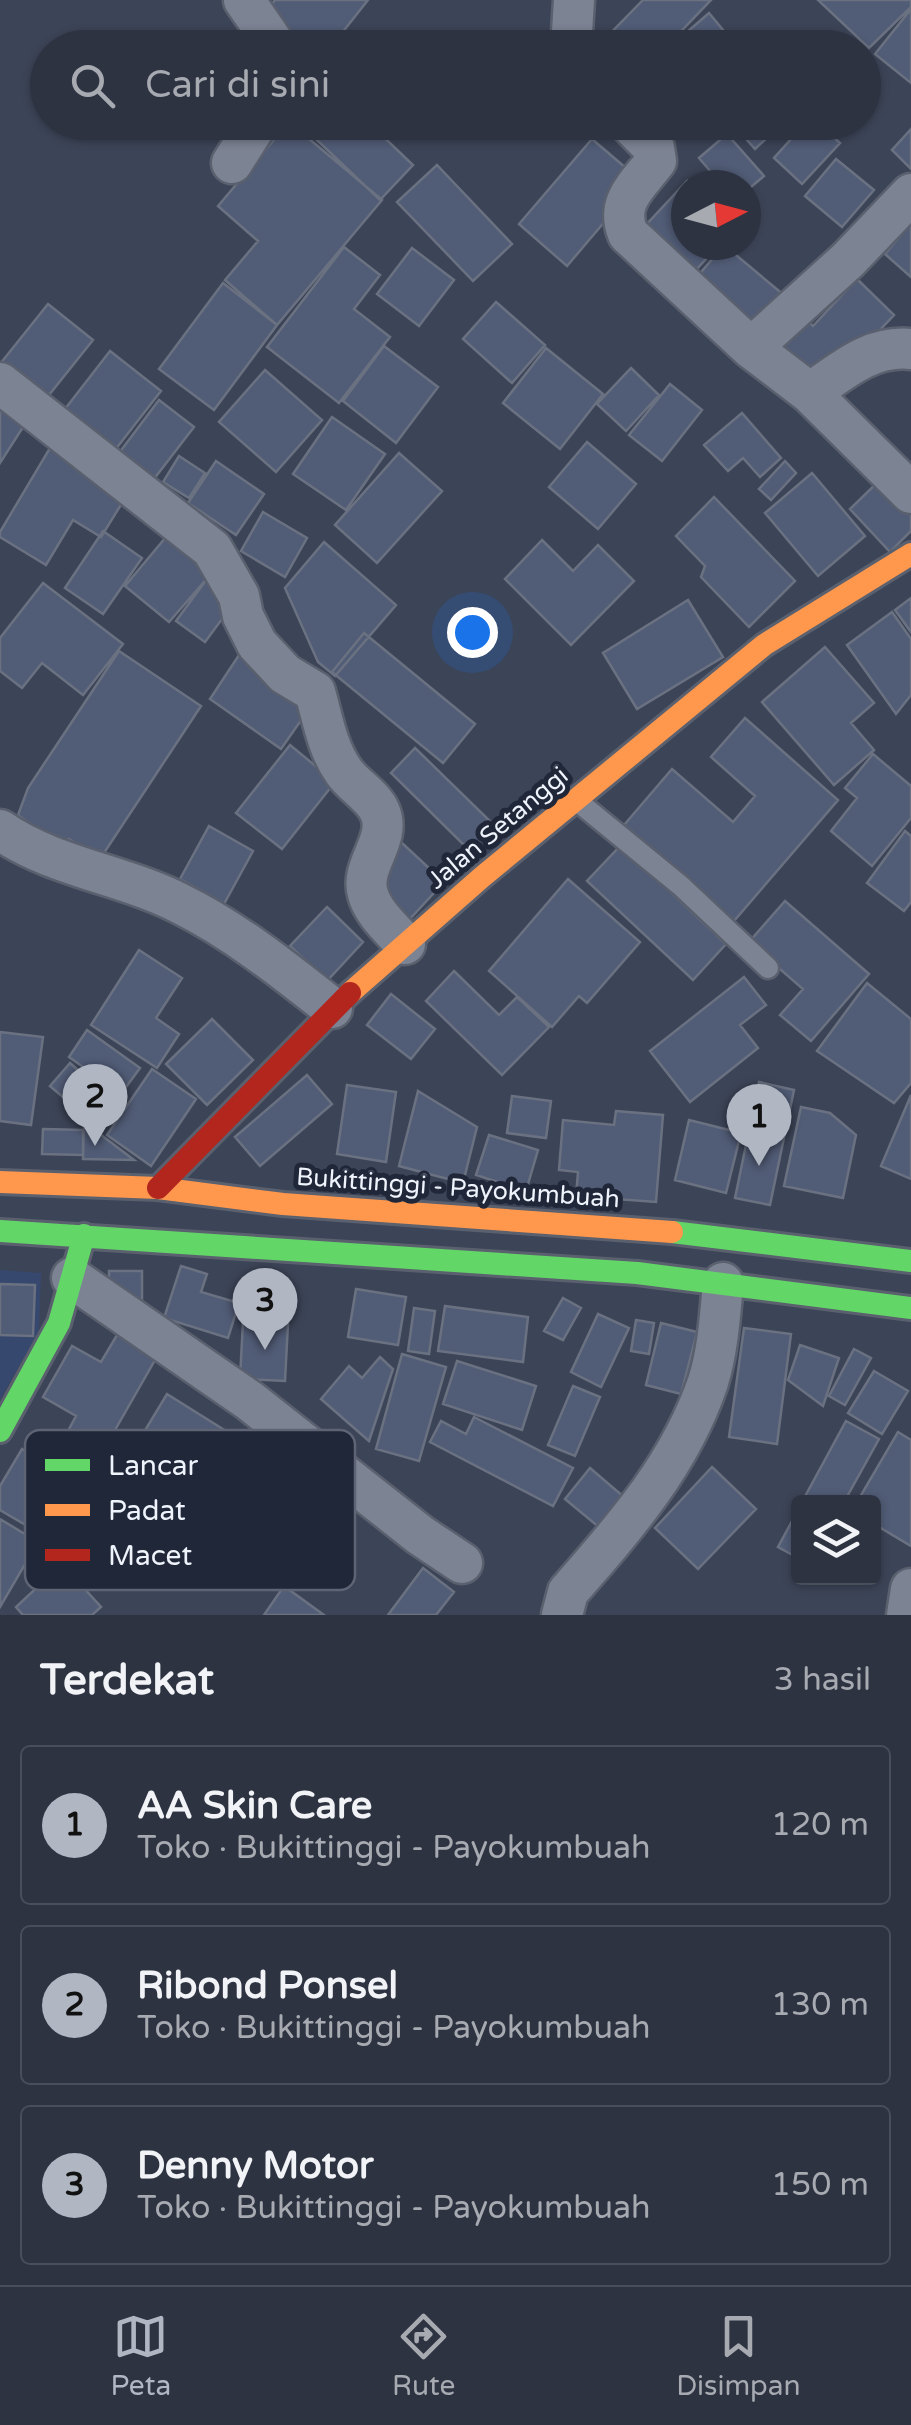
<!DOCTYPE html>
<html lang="id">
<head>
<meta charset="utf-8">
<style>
	:root { --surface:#2d3341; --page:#353b48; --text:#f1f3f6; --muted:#a7aab1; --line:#484e5a; --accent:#b0b6c2 }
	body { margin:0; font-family:"Varela Round",sans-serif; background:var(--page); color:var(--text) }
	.controls { position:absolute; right:30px; bottom:30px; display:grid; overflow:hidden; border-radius:10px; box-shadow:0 2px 8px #0004 }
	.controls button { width:90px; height:90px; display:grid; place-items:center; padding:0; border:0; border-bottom:2px solid var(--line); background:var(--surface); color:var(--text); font:50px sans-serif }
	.compass { position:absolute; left:671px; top:170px; width:90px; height:90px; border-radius:50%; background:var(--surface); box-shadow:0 2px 8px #0004; rotate:84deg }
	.you { position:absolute; left:472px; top:632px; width:35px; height:35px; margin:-25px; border:8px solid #fff; border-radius:50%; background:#1a73e8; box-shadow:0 0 0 15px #1a73e833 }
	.badge { display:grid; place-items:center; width:65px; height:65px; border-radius:50%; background:var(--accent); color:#111; font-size:32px; font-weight:700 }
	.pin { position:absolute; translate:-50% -82px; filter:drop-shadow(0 2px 5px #0008) }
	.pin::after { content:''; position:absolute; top:52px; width:35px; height:30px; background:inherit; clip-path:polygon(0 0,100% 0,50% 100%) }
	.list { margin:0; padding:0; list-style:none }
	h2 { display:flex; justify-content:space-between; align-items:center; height:130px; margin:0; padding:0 40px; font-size:42px }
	h2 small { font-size:32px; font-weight:400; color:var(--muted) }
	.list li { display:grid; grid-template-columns:65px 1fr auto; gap:30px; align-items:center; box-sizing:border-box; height:160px; margin:0 20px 20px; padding:0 20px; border:2px solid var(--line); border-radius:10px }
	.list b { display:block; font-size:38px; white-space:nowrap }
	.list p { margin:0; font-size:32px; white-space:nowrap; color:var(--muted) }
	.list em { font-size:32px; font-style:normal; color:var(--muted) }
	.icon { flex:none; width:55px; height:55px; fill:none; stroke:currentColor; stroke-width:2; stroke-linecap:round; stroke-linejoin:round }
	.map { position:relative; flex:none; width:911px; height:1615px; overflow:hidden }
	.search { position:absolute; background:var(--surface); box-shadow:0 2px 8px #0004; left:30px; right:30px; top:30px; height:110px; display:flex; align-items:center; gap:25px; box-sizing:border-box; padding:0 35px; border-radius:55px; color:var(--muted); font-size:38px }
	.sheet { height:670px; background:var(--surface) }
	nav { display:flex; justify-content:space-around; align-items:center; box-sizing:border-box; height:140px; border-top:2px solid var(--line); background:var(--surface); font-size:28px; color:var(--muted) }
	nav a { display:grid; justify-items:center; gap:5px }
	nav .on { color:var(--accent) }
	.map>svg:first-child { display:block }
	.built { fill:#37486f }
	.building { fill:#515c76; stroke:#6a7181; stroke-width:2.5 }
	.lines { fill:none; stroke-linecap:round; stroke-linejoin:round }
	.lane-casing { stroke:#5a606e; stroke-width:25 }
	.street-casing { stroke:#5a606e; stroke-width:45 }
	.fast-casing { stroke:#5a606e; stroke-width:28 }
	.slow-casing { stroke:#5a606e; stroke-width:28 }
	.jam-casing { stroke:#5a606e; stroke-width:28 }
	.lane { stroke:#7c8393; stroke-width:20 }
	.street { stroke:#7c8393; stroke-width:40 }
	.fast { stroke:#63d668; stroke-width:22 }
	.slow { stroke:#ff974d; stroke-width:22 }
	.jam { stroke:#b3261e; stroke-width:22 }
	.labels { text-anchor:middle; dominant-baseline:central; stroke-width:10; stroke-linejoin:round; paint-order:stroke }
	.street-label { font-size:25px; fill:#eff3fc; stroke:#202738 }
	.key { fill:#202738; stroke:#5e6473; stroke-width:2.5 }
	.key-label { font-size:28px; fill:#eff3fc }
</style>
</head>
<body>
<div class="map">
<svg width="911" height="1615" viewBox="0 0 911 1615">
	<rect width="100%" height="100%" fill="#3c4457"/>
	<path class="built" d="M0,1270L41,1273L39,1331L0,1400Z"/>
	<path class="building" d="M275,0H368L330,48H293L259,20Z
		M643,0H711L665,48H596Z
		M818,0H911V7L869,48Z
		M911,9V83L875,54Z
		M709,13L738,48H674L672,45Z
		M289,122L382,200L277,325L225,280L258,241L218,206Z
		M298,122H368L413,165L380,200Z
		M731,122H784L755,149Z
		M819,123L840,143L802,184L774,158L801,128L808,135Z
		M911,129V169L892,150Z
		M727,134L764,176L746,191V185H722L699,158Z
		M592,139L640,180L567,266L519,224Z
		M836,159L874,190L842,227L805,196Z
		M437,165L512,244L473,281L397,202Z
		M687,181L689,185H686V245H719L694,272L645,226Z
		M911,223V277L885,254Z
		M724,245L785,296L761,325L739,324L697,277Z
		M344,247L380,275L354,309L390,337L339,403L267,347Z
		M412,248L454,280L419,326L377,294Z
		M857,279L894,315L846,366L812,382L779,351L802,316L813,326Z
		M223,283L277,325L214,410L159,369Z
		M496,302L545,345L512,383L463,339Z
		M48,304L93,340L45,400L0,364Z
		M384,346L438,387L396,443L343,401Z
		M546,348L603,394L560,449L503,403Z
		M110,351L161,391L108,459L58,418Z
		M631,368L659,395L626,431L597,404Z
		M265,370L322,420L276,472L219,422Z
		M670,384L702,410L662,461L629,435Z
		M159,400L194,427L147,488L113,461Z
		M0,407L25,424L0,463Z
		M742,413L781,458L760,477L743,458L728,471L704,445Z
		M332,417L385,454L346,510L293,474Z
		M587,442L636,484L598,529L549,487Z
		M50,448L127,495L101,537L73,520L46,565L0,537V532Z
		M399,453L442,491L377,563L335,525Z
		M179,456L205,473L189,498L163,482Z
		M216,461L264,494L236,535L188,503Z
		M785,461L796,473L771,500L759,489Z
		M812,473L865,536L818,576L765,513Z
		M883,477L911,507V531L890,552L850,509Z
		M714,497L795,581L749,627L701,577L705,566L676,536Z
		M263,512L307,538L285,577L241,551Z
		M103,531L142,558L103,614L65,588Z
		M166,537L210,575L169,622L125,586Z
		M542,540L573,571L598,545L634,581L571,645L505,579Z
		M324,542L396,605L335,676L318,662L285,588Z
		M210,575L239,596L205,642L176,621Z
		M43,583L123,644L83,695L42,663L22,688L0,671V638Z
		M911,598V632L895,610Z
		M688,600L723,657L637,709L603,653Z
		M892,612L911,639V695L896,714L847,645Z
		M364,633L475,724L443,763L332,672Z
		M825,647L874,703L851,723L874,750L834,785L762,702Z
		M119,651L201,706L100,859L69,839L57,845L18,815L28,788Z
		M241,652L313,703L281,749L210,699Z
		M745,718L838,800L734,921L624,825L672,769L733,822L755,796L711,757Z
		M290,745L335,782L282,849L236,813Z
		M415,748L495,826L470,851L391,773Z
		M873,754L911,786V818L872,866L831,831L857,798L845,788Z
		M209,826L253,851L224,904L180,879Z
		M387,829L444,882L408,921L351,867Z
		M905,831L911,836V902L904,911L867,883Z
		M621,845L726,944L693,980L587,881Z
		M568,879L640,942L587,1003L579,996L552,1027L489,971Z
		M785,901L869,974L811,1041L780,1015L803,989L749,942Z
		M327,907L363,942L327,981L290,946Z
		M139,950L182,978L156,1018L179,1034L157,1068L91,1025Z
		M454,971L499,1015L517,997L549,1027L502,1075L426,1001Z
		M744,977L766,1005L740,1025L758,1048L690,1102L650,1051Z
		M867,983L911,1019V1083L894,1103L817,1051Z
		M391,994L435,1029L411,1059L367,1025Z
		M212,1019L253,1060L207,1105L166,1064Z
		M87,1030L140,1068L121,1094L69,1057Z
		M0,1032L43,1037L31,1125L0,1121Z
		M70,1063L111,1099L92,1122L50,1086Z
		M152,1069L196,1099L151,1166L107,1135Z
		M307,1075L332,1104L260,1166L235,1137Z
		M759,1082L794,1090L770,1205L735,1198Z
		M347,1085L396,1092L386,1162L337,1154Z
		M418,1091L477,1127L463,1183L399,1166Z
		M911,1095V1179L881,1166Z
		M512,1096L551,1101L546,1138L507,1133Z
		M801,1107L830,1113L856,1135L843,1198L784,1186Z
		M616,1111L663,1115L656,1202L576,1196L578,1172L559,1170L563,1120L614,1125Z
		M689,1120L741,1133L726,1193L675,1180Z
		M84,1122L134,1160L83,1159Z
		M43,1129L83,1130V1155L42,1154Z
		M489,1135L538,1150L526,1191L476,1175Z
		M181,1266L207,1274L201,1292L239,1303L228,1338L164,1318Z
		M109,1271H142V1311L109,1291Z
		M0,1284L35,1285L33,1336L0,1335Z
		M356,1289L406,1297L398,1345L348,1337Z
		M563,1298L581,1308L563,1340L544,1331Z
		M445,1306L528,1317L523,1362L438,1351Z
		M414,1308L435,1311L429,1354L408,1351Z
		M598,1314L629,1328L601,1387L571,1372Z
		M636,1320L654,1323L649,1354L631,1351Z
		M243,1321L288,1324L285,1381L240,1379Z
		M661,1323L697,1332L681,1394L646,1385Z
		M744,1328L791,1334L777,1444L729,1437Z
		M120,1330L159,1353L103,1451L68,1431L76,1416L43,1397L72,1346L101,1362Z
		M800,1345L839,1358L823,1406L788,1380Z
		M854,1349L871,1358L845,1405L829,1396Z
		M402,1354L446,1367L419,1461L376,1449Z
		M380,1357L393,1369L369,1441L321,1399L349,1366L362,1378Z
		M457,1361L536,1386L522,1430L443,1404Z
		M874,1371L908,1391L882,1434L848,1413Z
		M573,1386L600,1397L575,1456L548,1445Z
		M167,1394L229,1433L203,1477L187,1467L170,1495L124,1465Z
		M474,1417L573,1468L553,1506L430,1442L441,1421L466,1434Z
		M259,1421L272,1435L252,1455L239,1441Z
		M846,1421L879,1439L844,1502H802Z
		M898,1432L911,1440V1546L874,1524V1502H857Z
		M22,1449L85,1486L53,1541L0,1510V1486Z
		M712,1467L756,1509L698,1569L655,1528Z
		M590,1468L625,1498L600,1528L565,1499Z
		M798,1510V1558L778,1547Z
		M0,1519L38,1542L0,1607Z
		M62,1564L101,1607L92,1615H23L16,1607Z
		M423,1568L454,1592L436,1615H388Z
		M284,1586L324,1615H264Z"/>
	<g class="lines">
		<defs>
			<path id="lane" d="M576,800L681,886L768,968"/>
			<path id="street" d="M244,0L277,48
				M571,48L574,0
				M628,122L654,148L656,161C637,186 615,202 628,234L751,348L810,393L911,493
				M232,163L258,122
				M751,348L848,260L911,194
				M0,383L212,549L239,596L243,616L257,644L285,674L315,692C323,720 327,748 344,772C354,786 373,796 380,812C392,840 359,866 368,894C373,913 392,929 405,944
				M810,393C842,371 870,345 911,349
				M0,830C53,867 122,874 179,903C234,930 284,970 332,1008
				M72,1278L250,1401L420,1535L462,1563
				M562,1615L568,1592C624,1528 680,1465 708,1382C718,1350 720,1316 723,1283
				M907,1615L911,1589"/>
			<path id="fast" d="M0,1231L637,1273L911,1308
				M672,1232L911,1261
				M0,1431L59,1323L84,1235"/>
			<path id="slow" d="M350,993L482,877L764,645L911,554
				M0,1182L158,1188L283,1204L672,1232"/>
			<path id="jam" d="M158,1188L350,993"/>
		</defs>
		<use href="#lane" class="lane-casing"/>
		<use href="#street" class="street-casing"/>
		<use href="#fast" class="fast-casing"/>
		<use href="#slow" class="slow-casing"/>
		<use href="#jam" class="jam-casing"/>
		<use href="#lane" class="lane"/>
		<use href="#street" class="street"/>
		<use href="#fast" class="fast"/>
		<use href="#slow" class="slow"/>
		<use href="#jam" class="jam"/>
	</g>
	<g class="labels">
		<g class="street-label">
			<text transform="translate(498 828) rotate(-40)">Jalan Setanggi</text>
			<text transform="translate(458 1188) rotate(4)">Bukittinggi - Payokumbuah</text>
		</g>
	</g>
	<rect x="25" y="1430" width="330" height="160" rx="15" class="key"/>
	<rect x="45" y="1459" width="45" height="12" fill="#63d668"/>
	<rect x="45" y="1504" width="45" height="12" fill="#ff974d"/>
	<rect x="45" y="1549" width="45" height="12" fill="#b3261e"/>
	<g class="key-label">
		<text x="108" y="1475">Lancar</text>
		<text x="108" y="1520">Padat</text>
		<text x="108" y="1565">Macet</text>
	</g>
</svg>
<div class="controls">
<button><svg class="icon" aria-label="layers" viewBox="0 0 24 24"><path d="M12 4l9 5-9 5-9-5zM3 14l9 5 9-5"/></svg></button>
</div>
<svg class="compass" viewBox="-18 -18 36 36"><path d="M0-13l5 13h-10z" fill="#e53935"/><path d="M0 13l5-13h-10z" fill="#a7aab1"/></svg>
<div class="you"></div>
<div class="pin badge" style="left:759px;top:1166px">1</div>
<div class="pin badge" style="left:95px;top:1146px">2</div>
<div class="pin badge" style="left:265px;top:1350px">3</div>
<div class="search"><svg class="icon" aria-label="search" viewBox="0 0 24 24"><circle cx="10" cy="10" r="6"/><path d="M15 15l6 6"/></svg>Cari di sini</div>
</div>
<section class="sheet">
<h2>Terdekat<small>3 hasil</small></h2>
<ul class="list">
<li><span class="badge">1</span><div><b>AA Skin Care</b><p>Toko · Bukittinggi - Payokumbuah</p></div><em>120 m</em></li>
<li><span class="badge">2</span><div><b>Ribond Ponsel</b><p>Toko · Bukittinggi - Payokumbuah</p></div><em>130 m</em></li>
<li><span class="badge">3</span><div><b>Denny Motor</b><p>Toko · Bukittinggi - Payokumbuah</p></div><em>150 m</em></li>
</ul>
</section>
<nav>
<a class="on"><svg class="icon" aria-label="map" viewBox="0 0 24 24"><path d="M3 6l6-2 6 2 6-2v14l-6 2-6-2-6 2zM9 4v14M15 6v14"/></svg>Peta</a>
<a><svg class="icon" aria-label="directions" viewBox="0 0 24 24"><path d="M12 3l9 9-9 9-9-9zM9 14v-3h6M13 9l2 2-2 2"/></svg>Rute</a>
<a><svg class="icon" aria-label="saved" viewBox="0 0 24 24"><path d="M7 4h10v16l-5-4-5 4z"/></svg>Disimpan</a>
</nav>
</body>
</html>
